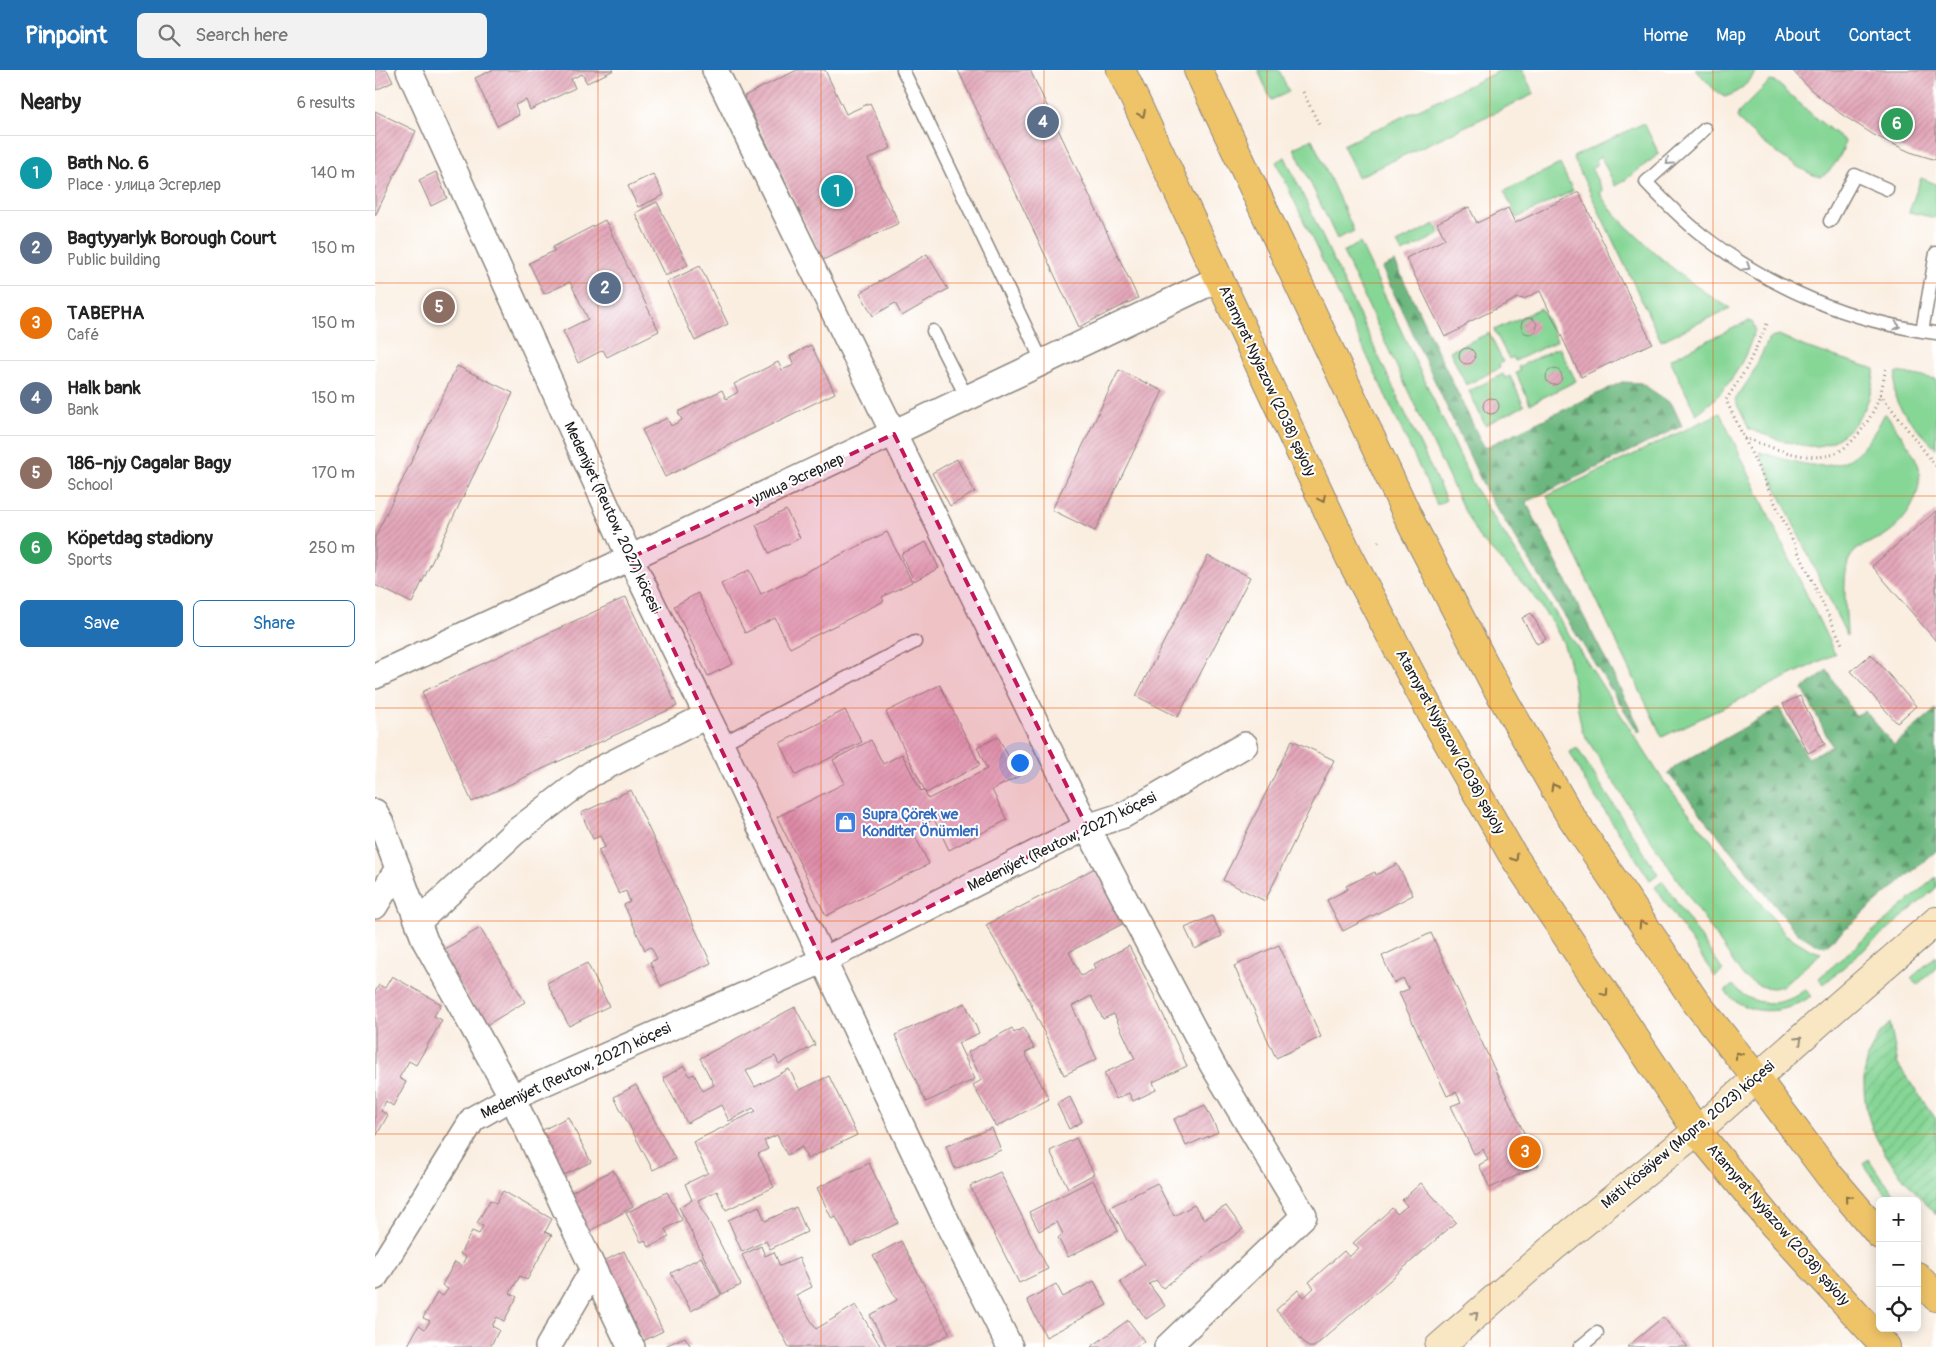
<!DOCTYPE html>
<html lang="en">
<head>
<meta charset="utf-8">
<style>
	:root { --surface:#fff; --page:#f2f2f2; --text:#222; --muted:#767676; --line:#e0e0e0; --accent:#1f6fb2 }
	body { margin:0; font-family:Pangolin,sans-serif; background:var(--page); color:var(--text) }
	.controls { position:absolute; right:15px; bottom:15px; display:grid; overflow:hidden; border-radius:8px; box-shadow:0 2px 12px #0003 }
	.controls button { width:45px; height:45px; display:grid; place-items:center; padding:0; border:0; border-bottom:1px solid var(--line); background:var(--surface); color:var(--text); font:25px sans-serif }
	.you { position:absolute; left:644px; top:692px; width:18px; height:18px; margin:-12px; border:4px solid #fff; border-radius:50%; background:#1a73e8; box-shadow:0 0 0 8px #1a73e833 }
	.badge { display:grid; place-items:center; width:32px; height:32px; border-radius:50%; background:var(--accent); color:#fff; font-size:16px; font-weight:700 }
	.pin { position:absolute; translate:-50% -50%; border:2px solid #fff; box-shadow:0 1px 5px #0006 }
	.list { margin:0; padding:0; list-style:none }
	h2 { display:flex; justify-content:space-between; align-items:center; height:65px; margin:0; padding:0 20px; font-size:21px }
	h2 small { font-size:16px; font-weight:400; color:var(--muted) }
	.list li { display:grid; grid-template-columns:32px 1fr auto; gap:15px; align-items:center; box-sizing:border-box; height:75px; padding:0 20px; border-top:1px solid var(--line) }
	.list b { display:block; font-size:19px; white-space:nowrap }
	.list p { margin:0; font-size:16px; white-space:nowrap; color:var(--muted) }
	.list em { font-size:16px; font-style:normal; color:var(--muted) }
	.actions { display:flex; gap:10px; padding:15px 20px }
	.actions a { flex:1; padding:11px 0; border:1px solid var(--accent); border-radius:8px; text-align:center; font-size:18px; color:var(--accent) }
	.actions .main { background:var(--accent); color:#fff }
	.icon { flex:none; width:28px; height:28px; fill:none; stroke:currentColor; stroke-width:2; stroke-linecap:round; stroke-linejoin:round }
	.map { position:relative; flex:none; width:1561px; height:1277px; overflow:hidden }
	header { display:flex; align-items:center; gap:30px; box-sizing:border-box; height:70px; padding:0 25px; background:var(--accent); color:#fff }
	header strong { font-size:24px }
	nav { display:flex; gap:28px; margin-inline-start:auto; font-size:18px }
	.search { width:350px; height:45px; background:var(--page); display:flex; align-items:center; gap:12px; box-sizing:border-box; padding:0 18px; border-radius:8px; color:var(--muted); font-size:19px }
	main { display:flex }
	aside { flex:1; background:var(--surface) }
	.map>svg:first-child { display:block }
	.grass { fill:#86d696; stroke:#517959 }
	.forest { fill:url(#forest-firs); stroke:#446a4e }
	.garden { fill:url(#garden-furrows); stroke:#517959 }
	.building { fill:url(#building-hatch) }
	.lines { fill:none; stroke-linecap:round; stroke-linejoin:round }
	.lane-casing { stroke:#8b857e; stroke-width:15 }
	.street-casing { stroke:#8b857e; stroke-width:28 }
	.secondary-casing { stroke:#8b857e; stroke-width:30 }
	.primary-casing { stroke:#8b857e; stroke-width:30 }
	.path { stroke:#8b857e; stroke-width:3; stroke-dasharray:1 4; stroke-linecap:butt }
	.lane { stroke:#fff; stroke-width:12 }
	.street { stroke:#fff; stroke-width:25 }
	.secondary { stroke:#f9e7c3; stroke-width:28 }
	.primary { stroke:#efc469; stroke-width:28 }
	.oneway { stroke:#867042 }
	.oneway2 { stroke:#999 }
	.oneway3 { stroke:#968c78 }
	.marked { fill:#c2185b; fill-opacity:0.2; stroke:#c2185b; stroke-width:4; stroke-dasharray:10 6; stroke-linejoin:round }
	.grid { fill:none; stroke:#e8590c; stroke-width:1; stroke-opacity:0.55 }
	.labels { text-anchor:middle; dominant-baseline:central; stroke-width:4; stroke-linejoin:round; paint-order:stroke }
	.street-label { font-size:15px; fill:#1c1c1c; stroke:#fff }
	.shop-label { font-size:15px; font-weight:bold; fill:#366cbe; stroke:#fff; text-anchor:start }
</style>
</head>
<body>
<header>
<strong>Pinpoint</strong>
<div class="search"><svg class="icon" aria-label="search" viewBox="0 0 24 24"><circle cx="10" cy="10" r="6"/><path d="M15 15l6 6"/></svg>Search here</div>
<nav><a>Home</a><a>Map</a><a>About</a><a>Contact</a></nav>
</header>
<main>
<aside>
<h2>Nearby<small>6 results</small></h2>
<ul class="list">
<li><span class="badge" style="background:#0f9aa8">1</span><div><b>Bath No. 6</b><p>Place · улица Эсгерлер</p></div><em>140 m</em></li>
<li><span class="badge" style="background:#5c6f8a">2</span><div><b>Bagtyyarlyk Borough Court</b><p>Public building</p></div><em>150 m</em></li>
<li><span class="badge" style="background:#e8710a">3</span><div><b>ТАВЕРНА</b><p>Café</p></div><em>150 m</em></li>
<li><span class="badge" style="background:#5c6f8a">4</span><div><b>Halk bank</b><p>Bank</p></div><em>150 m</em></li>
<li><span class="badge" style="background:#8d6e63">5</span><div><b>186-njy Cagalar Bagy</b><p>School</p></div><em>170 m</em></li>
<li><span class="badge" style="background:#2e9e5b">6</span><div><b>Köpetdag stadiony</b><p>Sports</p></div><em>250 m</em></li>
</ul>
<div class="actions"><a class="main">Save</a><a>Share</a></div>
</aside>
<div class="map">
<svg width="1561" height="1277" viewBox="0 0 1561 1277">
	<defs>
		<pattern id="forest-firs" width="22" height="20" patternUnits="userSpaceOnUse" patternTransform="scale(1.25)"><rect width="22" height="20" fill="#6cb77f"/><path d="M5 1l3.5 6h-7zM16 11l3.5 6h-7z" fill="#589467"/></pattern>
		<pattern id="garden-furrows" width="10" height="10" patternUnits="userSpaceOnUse" patternTransform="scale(1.25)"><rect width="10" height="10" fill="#86d696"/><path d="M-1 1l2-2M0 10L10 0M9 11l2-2" fill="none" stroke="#73b781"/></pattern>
		<pattern id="building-hatch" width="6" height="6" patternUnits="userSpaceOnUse" patternTransform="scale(1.25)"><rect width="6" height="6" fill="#e3a7ba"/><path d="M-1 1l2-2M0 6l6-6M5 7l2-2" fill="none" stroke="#c28f9f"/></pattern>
	</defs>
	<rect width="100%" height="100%" fill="#fff"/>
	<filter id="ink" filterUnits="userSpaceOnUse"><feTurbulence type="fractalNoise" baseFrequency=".02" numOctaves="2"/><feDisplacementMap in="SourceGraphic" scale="10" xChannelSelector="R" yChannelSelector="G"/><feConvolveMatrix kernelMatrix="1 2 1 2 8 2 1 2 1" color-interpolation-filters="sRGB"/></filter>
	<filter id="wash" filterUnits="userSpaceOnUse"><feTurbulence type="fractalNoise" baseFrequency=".0096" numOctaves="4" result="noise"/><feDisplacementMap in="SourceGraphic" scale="20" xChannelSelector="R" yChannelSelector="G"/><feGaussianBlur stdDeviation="1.12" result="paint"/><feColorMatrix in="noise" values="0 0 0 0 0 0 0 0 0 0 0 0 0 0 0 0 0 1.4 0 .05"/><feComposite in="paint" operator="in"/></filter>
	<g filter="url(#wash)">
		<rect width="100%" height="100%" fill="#faeee1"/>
		<path class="grass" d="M883,0H904L914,22L896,30Z
			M1126,0H1147L1159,24L983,107L968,75Z
			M1320,0H1381C1376,12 1363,23 1350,27C1338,22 1331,8 1320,0Z
			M1395,11L1401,12L1443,50L1470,71C1469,83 1457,101 1446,107C1429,106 1371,62 1362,47L1364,42Z
			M1269,53L1284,84L1250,110L1240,116L1226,87L1220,90L1222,95L1216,98L1228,121L1225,123C1234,140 1249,154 1263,167C1291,194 1320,218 1355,238L1286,271L1198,87Z
			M937,69L979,161L962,169L919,78Z
			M910,87L1071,430L1062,435L901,92Z
			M1185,94L1198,121L1142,148L1129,121Z
			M1546,108L1561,114V148L1534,142Z
			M1060,154L1065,164L1027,183L1022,173Z
			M985,173L1101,420L1288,710L1410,864L1436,880L1446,883L1409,915C1394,922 1379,915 1367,905L1265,754L1207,661L1194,591L1188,572L1176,551L1153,519L1103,466L1087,436L968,182Z
			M1166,238L1182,271L1140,291L1138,287L1134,289L1119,260Z
			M1373,251L1377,252L1380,259C1370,293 1351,324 1321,344L1295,289Z
			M1114,263L1128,292L1124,294L1125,298L1091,315L1075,281Z
			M1404,265L1430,277L1500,299C1498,311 1496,325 1491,336C1481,357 1458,379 1434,376C1413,374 1393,366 1374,359L1360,330L1375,308L1394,269Z
			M1184,277L1201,311L1155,334L1141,303L1145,301L1143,297Z
			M1522,302L1561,309V379C1550,366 1523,341 1520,326C1518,318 1520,310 1522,302Z
			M1128,304L1130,308L1135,306L1149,336L1110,355L1094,321Z
			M1345,343L1460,584L1287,667L1172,426Z
			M1510,343C1521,359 1538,378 1544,397C1545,402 1544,408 1544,413C1541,436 1527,455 1507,467C1495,473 1479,477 1474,490C1466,508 1472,546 1472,566L1384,382C1447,400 1476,411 1510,343Z
			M1202,678L1283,804L1275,810L1209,710L1195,682Z
			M1561,807V818L1449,914L1444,908Z
			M1288,811L1348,901L1340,907L1280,817Z
			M1561,886V898L1542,915L1536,908Z
			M1358,915C1376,938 1410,938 1430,919L1436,926C1411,945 1371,948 1350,921Z
			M1494,1089L1505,1106L1526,1131H1517L1500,1110L1488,1093Z"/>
		<path class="forest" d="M1020,192L1109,378L1247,312L1266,313L1297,334L1307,356L1151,432L1266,660L1263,662L1112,423L1007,198Z
			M1452,600L1480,646L1490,641L1519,675L1561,639V781L1450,876L1441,874L1422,863L1293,703L1303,695L1404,638L1433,688L1457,676L1428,619Z"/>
		<path class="garden" d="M1515,953L1523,995L1561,1049V1145C1524,1102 1488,1071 1489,1011C1490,988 1498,969 1515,953Z"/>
		<g id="blocks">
			<path class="building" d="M0,0H12L18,12L1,20Z
				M117,0H239L212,13L207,4L196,9L200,18L155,40L151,30L140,35L144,45L122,56L100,8Z
				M422,0H450L471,44L495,33L516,78L493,89L524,153L448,190L369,26Z
				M583,0H655L763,228L704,257Z
				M1417,0H1561V90L1535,82L1499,65L1466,44L1435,19Z
				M0,41L41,61L0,146Z
				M61,102L72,128L56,136L44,110Z
				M278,104L289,125L263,137L253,116Z
				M1204,122L1277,273L1206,307L1165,221L1149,229L1143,228L1092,253L1089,257L1070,267L1031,188L1070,169L1062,153L1094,137L1102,153L1133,138L1140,153Z
				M282,132L313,195L290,206L260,143Z
				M230,150L284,261L232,287L228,280L203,293L188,261L213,249L195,212L169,224L154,193L179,181L178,177Z
				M552,184L573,219L527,246L520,233L498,246L485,223Z
				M325,196L353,254L320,271L292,212Z
				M1146 256a8 8 0 1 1 16 0a8 8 0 1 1-16 0Z
				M436,275L460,323L290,407L267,360L292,348L296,356L307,350L303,342L347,320L351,329L363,322L359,314L403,292L407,300L419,295L415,286Z
				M1084 286a8 8 0 1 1 16 0a8 8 0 1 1-16 0Z
				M82,296L138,323L37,533L0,515V467Z
				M1171 307a8 8 0 1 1 16 0a8 8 0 1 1-16 0Z
				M744,300L788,321L720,461L677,440Z
				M1108 336a8 8 0 1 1 16 0a8 8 0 1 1-16 0Z
				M582,389L600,422L575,436L557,403Z
				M411,440L425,468L394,483L381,455Z
				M1561,441V571L1497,496Z
				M512,462L537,512L507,527L509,531L415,578L400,548L370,563L346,514L374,500L386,524Z
				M551,472L564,498L539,511L526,484Z
				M833,486L875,507L803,647L761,626Z
				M323,523L358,594L333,606L299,536Z
				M251,527L302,636L97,732L47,622Z
				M1156,543L1171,569L1162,574L1147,548Z
				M1496,584L1541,636L1522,653L1476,601Z
				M565,615L605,695L551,723L511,642Z
				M1425,626L1450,674L1433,683L1408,634Z
				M470,640L487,672L421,705L405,673Z
				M623,667L644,706L617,720L632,750L574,780L559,749L537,760L554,794L451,846L402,747L470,713L458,690L496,670L508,694L527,684L546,721L549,720L553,729L612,699L602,677Z
				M917,670L959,690L890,831L848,810Z
				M256,720L336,893L286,916L275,892L282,889L276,877L270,880L249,835L255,832L251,821L244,824L223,780L230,777L225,766L218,769L206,743Z
				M1022,794L1038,825L968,861L952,830L973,819L971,816L1000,802L1001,805Z
				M722,797L751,852L694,882L706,906L721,898L719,894L754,876L778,923L812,996L778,1012L781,1020L758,1031L754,1023L741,1029L729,1003L760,989L739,944L728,949L716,926L697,936L722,989L689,1005L654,930L611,855Z
				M837,846L847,866L820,879L810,858Z
				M105,858L150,932L110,956L65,882Z
				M1056,863L1164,1095L1115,1118L1104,1095L1113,1090L1108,1079L1099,1084L1076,1036L1086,1032L1081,1022L1072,1026L1024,923L1034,919L1028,908L1019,913L1007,886Z
				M904,875L946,967L901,988L859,896Z
				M212,893L234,936L194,956L172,913Z
				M17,906L66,934L59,946L67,950L41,995L34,991L24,1008L31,1012L18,1036L11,1031L6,1041L13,1045L0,1068V922L4,915L10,918Z
				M590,933L604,963L583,973L600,1009L551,1032L520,965Z
				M420,937L440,975L404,994L400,986L371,1001L380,1017L414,999L425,1020L454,1006L482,1065L432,1089L427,1077L412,1085L402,1065L389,1071L393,1079L383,1084L399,1117L351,1140L342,1121L323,1130L366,1215L347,1224L304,1137L317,1130L310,1114L333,1103L318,1072L381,1041L378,1038L354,1051L346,1035L312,1053L288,1008L309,996L314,1006L319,1004L328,1021L339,1015L325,988Z
				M637,958L639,963L648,958L659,978L650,983L674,1029L621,1057L598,1015L607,1010L593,982Z
				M261,1015L300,1089L278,1100L239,1027Z
				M695,1027L707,1052L694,1059L682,1034Z
				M830,1035L843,1062L811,1076L799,1049Z
				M193,1047L216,1092L185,1107L162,1063Z
				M617,1058L626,1080L580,1099L571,1076Z
				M701,1068L719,1104L693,1118L675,1081Z
				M494,1093L523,1153L476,1176L461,1147L457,1149L442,1118Z
				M238,1100L258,1137L211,1163L191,1125Z
				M625,1102L673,1199L644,1213L595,1116Z
				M718,1110L743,1161L693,1187L683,1168L688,1164L682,1152L664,1161L654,1142Z
				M782,1113L799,1146L819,1135L829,1149L851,1136L868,1159L788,1218L781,1210L774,1214L790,1236L771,1249L745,1212L770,1194L752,1170L735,1137Z
				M1046,1113L1081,1152L939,1277H933L901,1240L923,1220L929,1227L939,1218L934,1212L969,1181L974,1187L984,1178L978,1173L1017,1138L1022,1144L1032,1136L1027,1130Z
				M128,1121L177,1149L170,1162L177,1165L152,1210L145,1206L135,1223L142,1227L129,1251L122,1247L117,1256L124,1260L115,1277H32L44,1255L50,1259L55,1251L48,1248L62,1223L68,1226L73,1219L67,1215L80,1192L86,1196L91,1187L85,1184L97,1161L104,1164L108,1156L102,1153L115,1130L121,1133Z
				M292,1122L307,1150L290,1159L294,1167L274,1177L270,1170L266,1172L251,1143Z
				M384,1136L390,1151L421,1137L432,1162L395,1179L391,1171L367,1182L353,1150Z
				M526,1171L575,1264L550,1277H512L495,1245L522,1230L498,1186Z
				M386,1176L390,1186L399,1182L405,1196L424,1188L437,1217L421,1225L441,1259L481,1235L506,1277H414L392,1238L367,1185Z
				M249,1181L288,1261L268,1271L229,1191Z
				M326,1187L346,1225L316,1241L296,1203Z
				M719,1211L732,1235L671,1267L652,1230L681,1214L688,1227Z
				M1288,1247L1313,1277H1252Z
				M753,1250L769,1271L761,1277H716Z
				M310,1267L316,1277H288Z"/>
		</g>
	</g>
	<g filter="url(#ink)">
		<use href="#blocks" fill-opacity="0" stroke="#8b857e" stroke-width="1"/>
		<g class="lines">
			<defs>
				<path id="lane" d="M528,0L668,293
					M1330,59L1271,112C1289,131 1307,149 1327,165C1395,218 1476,252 1561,263
					M1455,151L1480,105L1512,119
					M558,261L592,328
					M1547,261L1561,183
					M346,674L540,572
					M1205,1277L1222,1263"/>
				<path id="street" d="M34,0L255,488L346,674L573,1154L635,1277
					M340,0L712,757L837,994L929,1146L792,1277
					M0,606L255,488L845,208
					M0,742L6,753L50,871L137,1027L253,1272L257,1277
					M0,836L23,798
					M43,852L139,763L216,704L331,646
					M0,1207L98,1049L137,1027L447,891L712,757L749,745L870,675
					M173,1277L218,1200"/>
				<path id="secondary" d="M1064,1277L1181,1175L1322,1061L1447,950L1561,851"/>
				<path id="primary" d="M746,0L974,486L1060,650L1137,784L1322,1061L1398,1154L1511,1277
					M823,0L1037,455L1118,611L1193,742L1320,931L1382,1009L1454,1105L1505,1165
					M1542,1206L1561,1227"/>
			</defs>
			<use href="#lane" class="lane-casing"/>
			<use href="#street" class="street-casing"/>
			<use href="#secondary" class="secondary-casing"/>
			<use href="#primary" class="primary-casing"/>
			<path class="path" d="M928,22L944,55
				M1392,254L1371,299L1351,330L1468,576
				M1505,324L1561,396
				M1369,368C1394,376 1424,390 1451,386C1476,383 1500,344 1506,322C1508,313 1510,304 1511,296
				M1003,472L1007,469"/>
			<use href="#lane" class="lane"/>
			<use href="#street" class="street"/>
			<use href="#secondary" class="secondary"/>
			<use href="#primary" class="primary"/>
		</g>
		<defs><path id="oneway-chevron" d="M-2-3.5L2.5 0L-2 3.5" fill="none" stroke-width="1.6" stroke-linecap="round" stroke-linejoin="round" transform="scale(1.25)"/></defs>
		<g class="oneway">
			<use href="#oneway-chevron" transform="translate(767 44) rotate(65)"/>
			<use href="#oneway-chevron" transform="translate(947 429) rotate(65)"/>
			<use href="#oneway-chevron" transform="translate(1179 717) rotate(-120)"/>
			<use href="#oneway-chevron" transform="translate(1140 788) rotate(57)"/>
			<use href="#oneway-chevron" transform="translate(1267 854) rotate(-123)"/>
			<use href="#oneway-chevron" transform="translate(1230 923) rotate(56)"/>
			<use href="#oneway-chevron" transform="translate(1363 985) rotate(-128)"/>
			<use href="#oneway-chevron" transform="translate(1473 1128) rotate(-130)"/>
		</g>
		<g class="oneway2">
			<use href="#oneway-chevron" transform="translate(1294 92) rotate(138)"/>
			<use href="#oneway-chevron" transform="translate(1372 197) rotate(32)"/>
			<use href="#oneway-chevron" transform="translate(1522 256) rotate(13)"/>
		</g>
		<g class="oneway3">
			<use href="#oneway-chevron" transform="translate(1424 970) rotate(-43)"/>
			<use href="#oneway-chevron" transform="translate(1100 1245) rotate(-41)"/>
		</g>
	</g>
	<path class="marked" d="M519,364L712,757L447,891L255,488Z"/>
	<path class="grid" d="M223,0V1277M446,0V1277M669,0V1277M892,0V1277M1115,0V1277M1338,0V1277M0,213H1561M0,426H1561M0,638H1561M0,851H1561M0,1064H1561"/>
	<defs>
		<symbol id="shop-square" viewBox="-11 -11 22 22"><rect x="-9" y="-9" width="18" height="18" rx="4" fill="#3f7fe0" stroke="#fff"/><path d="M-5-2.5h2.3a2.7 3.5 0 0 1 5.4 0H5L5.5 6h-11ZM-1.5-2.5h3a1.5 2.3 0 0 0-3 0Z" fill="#fff"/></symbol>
	</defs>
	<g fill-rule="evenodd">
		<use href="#shop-square" x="458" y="740" width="25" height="25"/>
	</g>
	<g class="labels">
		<g class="street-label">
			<text transform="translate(892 311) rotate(65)">Atamyrat Nyýazow (2038) şaýoly</text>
			<text transform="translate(423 409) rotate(-25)">улица Эсгерлер</text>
			<text transform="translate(237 447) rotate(65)">Medeniýet (Reutow, 2027) köçesi</text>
			<text transform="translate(1075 672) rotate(61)">Atamyrat Nyýazow (2038) şaýoly</text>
			<text transform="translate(687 772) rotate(-26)">Medeniýet (Reutow, 2027) köçesi</text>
			<text transform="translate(201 1001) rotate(-25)">Medeniýet (Reutow, 2027) köçesi</text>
			<text transform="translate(1313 1065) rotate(-40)">Mäti Kösäýew (Mopra, 2023) köçesi</text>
			<text transform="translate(1403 1155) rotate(49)">Atamyrat Nyýazow (2038) şaýoly</text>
		</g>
		<g class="shop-label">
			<text x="487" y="744">Supra Çörek we<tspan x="487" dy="17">Konditer Önümleri</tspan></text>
		</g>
	</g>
</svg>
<div class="controls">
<button>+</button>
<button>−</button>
<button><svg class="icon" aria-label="locate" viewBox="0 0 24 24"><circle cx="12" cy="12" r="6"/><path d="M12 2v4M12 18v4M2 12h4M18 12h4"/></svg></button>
</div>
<div class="you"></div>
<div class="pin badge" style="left:462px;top:121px;background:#0f9aa8">1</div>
<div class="pin badge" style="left:230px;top:218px;background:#5c6f8a">2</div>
<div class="pin badge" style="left:1150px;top:1082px;background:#e8710a">3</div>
<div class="pin badge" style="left:668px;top:52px;background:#5c6f8a">4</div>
<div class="pin badge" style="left:64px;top:237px;background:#8d6e63">5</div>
<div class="pin badge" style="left:1522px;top:54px;background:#2e9e5b">6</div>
</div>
</main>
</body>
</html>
